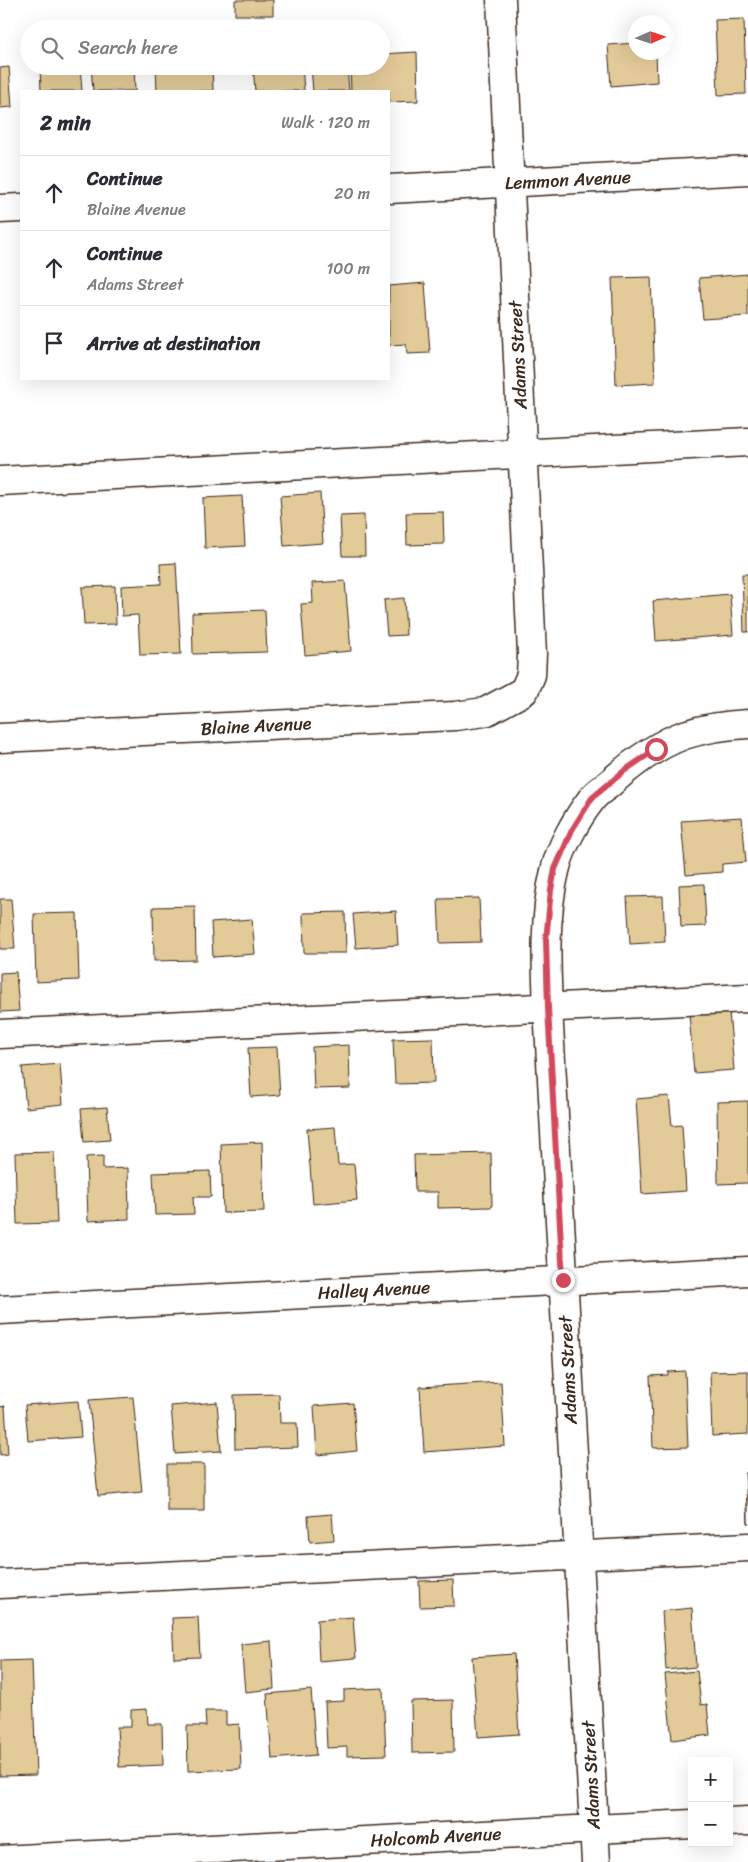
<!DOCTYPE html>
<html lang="en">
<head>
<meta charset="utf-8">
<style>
	:root { --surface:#fff; --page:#f2f2f3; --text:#2b2b33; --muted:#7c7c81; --line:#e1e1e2 }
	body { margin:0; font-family:Sriracha,sans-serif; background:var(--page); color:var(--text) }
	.controls { position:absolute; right:15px; bottom:15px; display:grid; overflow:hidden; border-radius:0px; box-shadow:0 5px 20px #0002 }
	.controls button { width:45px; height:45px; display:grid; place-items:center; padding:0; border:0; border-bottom:1px solid var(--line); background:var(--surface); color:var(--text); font:25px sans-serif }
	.compass { position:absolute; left:628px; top:15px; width:45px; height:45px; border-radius:50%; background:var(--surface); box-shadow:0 5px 20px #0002; rotate:87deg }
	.stop { position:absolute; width:15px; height:15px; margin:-11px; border:4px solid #d1495b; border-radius:50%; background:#fff }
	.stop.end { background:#d1495b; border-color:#fff; box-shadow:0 1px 5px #0008 }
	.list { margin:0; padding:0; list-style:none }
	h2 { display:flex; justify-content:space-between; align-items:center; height:65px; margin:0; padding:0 20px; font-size:21px }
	h2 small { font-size:16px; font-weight:400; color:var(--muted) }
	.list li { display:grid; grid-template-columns:32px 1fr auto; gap:15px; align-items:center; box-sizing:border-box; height:75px; padding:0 20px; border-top:1px solid var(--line) }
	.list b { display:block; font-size:19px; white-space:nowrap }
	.list p { margin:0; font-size:16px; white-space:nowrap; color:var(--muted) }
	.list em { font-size:16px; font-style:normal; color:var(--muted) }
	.icon { flex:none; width:28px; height:28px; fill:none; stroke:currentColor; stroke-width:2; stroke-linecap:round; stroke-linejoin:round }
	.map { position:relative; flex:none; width:748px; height:1862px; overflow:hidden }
	.search { position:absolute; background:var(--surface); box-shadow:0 5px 20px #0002; left:20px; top:20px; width:370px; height:55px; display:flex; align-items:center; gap:12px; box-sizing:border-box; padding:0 18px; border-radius:28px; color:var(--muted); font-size:19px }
	.panel { position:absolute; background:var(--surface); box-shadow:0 5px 20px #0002; left:20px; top:90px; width:370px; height:290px; border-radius:0px }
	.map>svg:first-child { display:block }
	.building { fill:#e3ca99; stroke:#3b2a1e }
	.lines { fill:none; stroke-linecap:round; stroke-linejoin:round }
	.minor-casing { stroke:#3b2a1e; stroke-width:31 }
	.minor { stroke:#fff; stroke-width:28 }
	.route { stroke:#d1495b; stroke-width:6 }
	.labels { text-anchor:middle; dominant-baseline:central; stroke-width:5; stroke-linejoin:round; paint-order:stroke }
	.street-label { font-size:18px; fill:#3b2a1e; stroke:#fff }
</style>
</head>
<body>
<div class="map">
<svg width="748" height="1862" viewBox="0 0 748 1862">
	<rect width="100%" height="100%" fill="#fff"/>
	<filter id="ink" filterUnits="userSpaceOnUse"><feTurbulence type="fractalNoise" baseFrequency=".02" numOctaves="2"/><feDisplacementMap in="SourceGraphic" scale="10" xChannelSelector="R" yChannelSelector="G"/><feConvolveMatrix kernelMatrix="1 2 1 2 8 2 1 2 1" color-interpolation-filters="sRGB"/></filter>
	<g filter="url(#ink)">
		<path class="building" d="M235,0H273V15H235Z
			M744,19L746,94L718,95L715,20Z
			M636,43V52H656L657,82L611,86L608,45Z
			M417,52L418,101L389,102V91H351L350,66H381V54Z
			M40,66H80L82,91H41Z
			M91,66H134L135,91H93Z
			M156,66H212L213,91H157Z
			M253,66H302L304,91H255Z
			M326,66H347L349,91H313L311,67Z
			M9,67L12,107L0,108V68Z
			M748,274V316L703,319L699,278Z
			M651,277L655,383L616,385L612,278Z
			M425,283L430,353L407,354L406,344L389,345V286Z
			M320,493L323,543L284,546L280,496Z
			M242,496L245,546L205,548L203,498Z
			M443,512L444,544L407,545L406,513Z
			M364,515L365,556H342L340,516Z
			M176,563L181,654L140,655L138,615L122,616L121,586L161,584L160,564Z
			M742,574H748V632H744Z
			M345,581L351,651L305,655L301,604L313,603L312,583Z
			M115,586L116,624L84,625L82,587Z
			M730,594L733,635L656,641L653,601Z
			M404,598L406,635L387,636L384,600Z
			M265,610L267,652L193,654L192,613Z
			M742,817L746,862L722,864V872L686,875L681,821Z
			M704,884L706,926L681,927L679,885Z
			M663,896L665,942L630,944L627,897Z
			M479,898L481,942L440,943L438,899Z
			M0,899H11L15,949H0Z
			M195,906L196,960L154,961L153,907Z
			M396,911L398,945L356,948L353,914Z
			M345,912L346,953H304L303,913Z
			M77,913L79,980L36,982L34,914Z
			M252,919L255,954L213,957L211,922Z
			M16,972L19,1011L0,1012V973Z
			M729,1011L734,1070L694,1073L689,1014Z
			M433,1038L434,1083L395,1084L393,1039Z
			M349,1045L350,1088L314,1089L312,1047Z
			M277,1047L280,1095L251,1097L248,1048Z
			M60,1064L63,1104L26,1108L22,1067Z
			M669,1096L672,1126L682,1125L686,1191L642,1194L636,1099Z
			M748,1101V1183L718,1184L717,1102Z
			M107,1107L110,1140L84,1142L81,1109Z
			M335,1127L338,1165L354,1164L357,1200L313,1204L307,1129Z
			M262,1142L264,1212L223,1213L221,1144Z
			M54,1152L57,1223L17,1224L15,1153Z
			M491,1153L492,1207L438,1208V1192H415L414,1155Z
			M103,1156V1169L128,1168L129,1219L88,1221L86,1157Z
			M210,1171L211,1197H193L194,1214L155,1215L153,1173Z
			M685,1371L688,1447L653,1448L650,1376L668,1375V1372Z
			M748,1371V1434L712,1436L710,1372Z
			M501,1382L505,1446L424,1452L420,1387Z
			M279,1394L280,1423H297L298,1447L235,1449L234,1395Z
			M133,1397L142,1492L98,1496L89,1400Z
			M78,1401L81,1437L28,1441L25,1405Z
			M217,1402L221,1451L175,1454L171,1406Z
			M353,1403L357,1451L317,1455L314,1406Z
			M5,1406L8,1454L0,1455V1407Z
			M167,1464H204V1511H167Z
			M745,1473H748V1524Z
			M332,1514L334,1540L310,1542L308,1516Z
			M453,1580L454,1606L420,1607L419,1581Z
			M692,1608L696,1667L666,1670L662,1611Z
			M198,1617L200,1657L174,1658L172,1618Z
			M353,1617L356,1658L319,1661L317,1620Z
			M271,1641L274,1689L245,1692L241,1644Z
			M514,1654L519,1734L478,1737L472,1657Z
			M32,1660L36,1775L0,1776V1661Z
			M697,1671L701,1705L707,1704L710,1735L672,1740L665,1674Z
			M383,1688L386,1755L347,1756V1747L327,1748L325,1702L344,1701V1690Z
			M311,1690L316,1755L272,1759L267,1694Z
			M453,1700L454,1752L412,1753L411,1701Z
			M147,1709L148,1724H162L163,1765L119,1767L117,1727H131V1710Z
			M205,1711H226V1725L239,1724L241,1769L188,1771L187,1726H206Z"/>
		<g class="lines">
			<defs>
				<path id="minor" d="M389,189L748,170
					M0,209L21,208
					M0,481L748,442
					M0,738L455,716L485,712L524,691L531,675L532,654L501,0
					M0,1034L748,998
					M0,1310L748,1271
					M0,1584L748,1547
					M729,1822L748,1821
					M0,1860L692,1824
					M596,1862L548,1008C546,962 544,916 555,871C560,848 577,818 591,800C595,794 602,789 608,785C630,765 656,745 684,735C705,728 727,725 748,724"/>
			</defs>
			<use href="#minor" class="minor-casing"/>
			<use href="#minor" class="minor"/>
		</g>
	</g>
	<g class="lines" filter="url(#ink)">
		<path class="route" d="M563,1280L548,1008L546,940L551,890L555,869L572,830L592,798L624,771L656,749"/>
	</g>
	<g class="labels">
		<g class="street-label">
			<text transform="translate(568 180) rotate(-3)">Lemmon Avenue</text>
			<text transform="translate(518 355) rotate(-93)">Adams Street</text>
			<text transform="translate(256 726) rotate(-3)">Blaine Avenue</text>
			<text transform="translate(374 1290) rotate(-3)">Halley Avenue</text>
			<text transform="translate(568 1370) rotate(-93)">Adams Street</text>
			<text transform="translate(591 1775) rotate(-93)">Adams Street</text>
			<text transform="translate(436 1837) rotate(-3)">Holcomb Avenue</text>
		</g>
	</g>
</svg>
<div class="controls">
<button>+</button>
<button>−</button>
</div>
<svg class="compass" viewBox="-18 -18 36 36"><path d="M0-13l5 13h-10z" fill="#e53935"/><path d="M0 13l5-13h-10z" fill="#7c7c81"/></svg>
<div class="stop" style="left:656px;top:749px"></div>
<div class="stop end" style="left:563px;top:1280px"></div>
<div class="search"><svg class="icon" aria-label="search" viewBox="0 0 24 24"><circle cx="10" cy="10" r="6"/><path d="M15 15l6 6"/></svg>Search here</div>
<section class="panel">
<h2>2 min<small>Walk · 120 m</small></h2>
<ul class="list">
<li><svg class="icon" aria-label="ahead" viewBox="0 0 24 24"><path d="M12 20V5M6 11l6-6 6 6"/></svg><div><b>Continue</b><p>Blaine Avenue</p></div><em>20 m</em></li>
<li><svg class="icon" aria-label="ahead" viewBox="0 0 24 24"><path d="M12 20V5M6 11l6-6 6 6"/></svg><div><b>Continue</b><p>Adams Street</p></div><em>100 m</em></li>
<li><svg class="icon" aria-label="arrive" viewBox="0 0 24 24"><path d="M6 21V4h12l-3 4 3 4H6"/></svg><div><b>Arrive at destination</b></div></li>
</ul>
</section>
</div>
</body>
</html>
